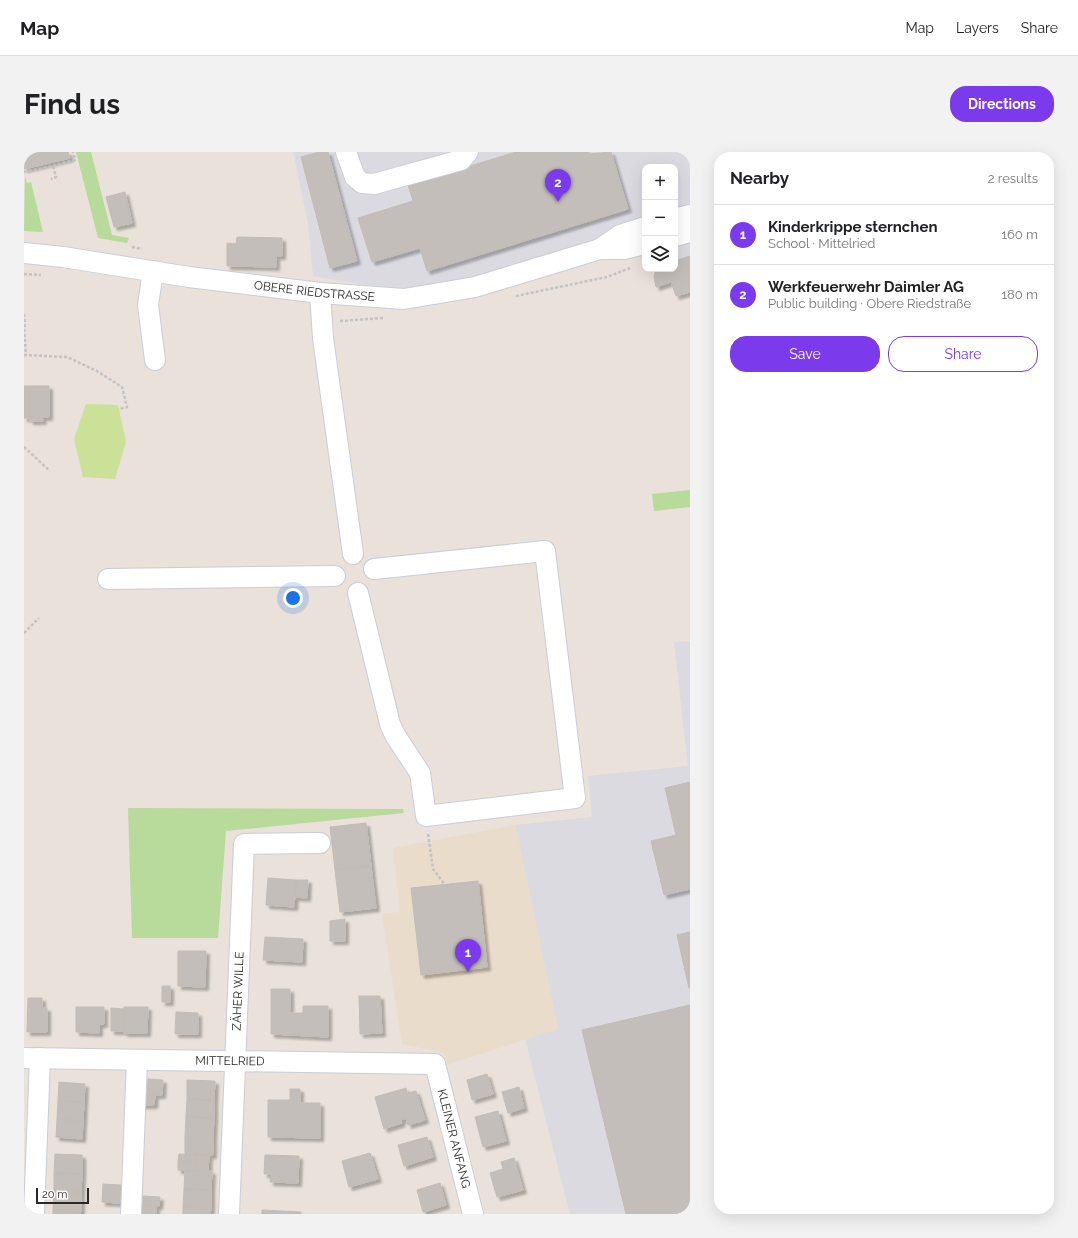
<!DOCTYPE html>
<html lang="en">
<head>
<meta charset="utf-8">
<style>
	:root { --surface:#fff; --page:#f2f2f2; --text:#202124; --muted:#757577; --line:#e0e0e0; --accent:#7c3aed }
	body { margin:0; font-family:Raleway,sans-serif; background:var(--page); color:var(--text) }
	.controls { position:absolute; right:12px; top:12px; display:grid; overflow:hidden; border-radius:8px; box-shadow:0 4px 16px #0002 }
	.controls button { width:36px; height:36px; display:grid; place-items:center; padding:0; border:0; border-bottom:1px solid var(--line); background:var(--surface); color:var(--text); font:20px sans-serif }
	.scale { position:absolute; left:12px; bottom:10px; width:53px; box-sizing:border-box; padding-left:4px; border:2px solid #272727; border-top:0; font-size:11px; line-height:14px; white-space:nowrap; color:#272727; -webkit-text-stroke:3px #fff; paint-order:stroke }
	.you { position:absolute; left:269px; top:446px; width:14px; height:14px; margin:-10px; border:3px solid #fff; border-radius:50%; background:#1a73e8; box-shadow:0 0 0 6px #1a73e833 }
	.badge { display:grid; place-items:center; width:26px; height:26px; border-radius:50%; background:var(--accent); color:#fff; font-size:13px; font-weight:700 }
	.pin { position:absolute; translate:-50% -33px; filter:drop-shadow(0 1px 2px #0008) }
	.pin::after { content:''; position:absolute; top:21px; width:14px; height:12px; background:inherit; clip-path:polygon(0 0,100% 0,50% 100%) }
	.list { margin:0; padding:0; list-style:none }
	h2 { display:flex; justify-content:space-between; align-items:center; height:52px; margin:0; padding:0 16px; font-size:17px }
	h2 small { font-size:13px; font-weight:400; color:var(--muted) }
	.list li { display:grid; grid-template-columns:26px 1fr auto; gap:12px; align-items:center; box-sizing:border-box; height:60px; padding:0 16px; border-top:1px solid var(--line) }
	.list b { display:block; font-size:15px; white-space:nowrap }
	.list p { margin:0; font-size:13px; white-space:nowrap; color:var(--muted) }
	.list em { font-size:13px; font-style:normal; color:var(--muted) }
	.actions { display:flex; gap:8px; padding:12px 16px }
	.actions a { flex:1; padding:9px 0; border:1px solid var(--accent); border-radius:16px; text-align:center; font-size:14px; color:var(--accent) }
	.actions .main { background:var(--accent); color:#fff }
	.icon { flex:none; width:22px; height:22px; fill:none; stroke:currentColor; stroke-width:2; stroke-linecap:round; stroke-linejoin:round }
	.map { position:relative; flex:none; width:666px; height:1062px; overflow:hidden; border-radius:16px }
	header { display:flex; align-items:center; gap:24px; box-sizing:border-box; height:56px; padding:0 20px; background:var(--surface); border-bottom:1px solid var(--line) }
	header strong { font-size:19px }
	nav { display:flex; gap:22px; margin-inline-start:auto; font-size:14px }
	.intro { display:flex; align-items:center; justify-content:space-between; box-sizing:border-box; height:96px; padding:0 24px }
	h1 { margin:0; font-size:28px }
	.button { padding:10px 18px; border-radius:16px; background:var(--accent); color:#fff; font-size:14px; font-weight:700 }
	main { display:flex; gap:24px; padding:0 24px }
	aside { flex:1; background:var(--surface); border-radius:16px; box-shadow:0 4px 16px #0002 }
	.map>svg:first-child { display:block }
	.industrial { fill:#dbdae1 }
	.education { fill:#e9dcca }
	.green { fill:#b8da9b }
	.pitch { fill:#cae197 }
	.building { fill:#c4beba; stroke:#c3bcb4; filter:url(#shadow) }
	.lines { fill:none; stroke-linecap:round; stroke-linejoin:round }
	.minor-casing { stroke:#c8cdd8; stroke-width:22 }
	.path { stroke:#c3c3c3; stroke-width:2.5; stroke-dasharray:3 2; stroke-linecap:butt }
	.minor { stroke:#fff; stroke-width:20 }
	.labels { text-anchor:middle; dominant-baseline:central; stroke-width:3.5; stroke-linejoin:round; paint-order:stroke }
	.street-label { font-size:12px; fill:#272727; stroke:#fff }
</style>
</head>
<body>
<header>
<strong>Map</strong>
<nav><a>Map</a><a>Layers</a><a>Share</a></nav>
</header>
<div class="intro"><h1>Find us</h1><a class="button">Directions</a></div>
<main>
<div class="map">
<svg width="666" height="1062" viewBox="0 0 666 1062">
	<defs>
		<filter id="shadow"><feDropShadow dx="3.5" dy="3.5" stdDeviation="1" flood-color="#0004"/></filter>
	</defs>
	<rect width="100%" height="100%" fill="#e9e1da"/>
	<path class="industrial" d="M269,0H666V140L652,144L647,130L632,135L630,125L632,117H651V15H621V75L442,128L371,138L289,124L284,71Z
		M666,489V1062H546L501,887L534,877L491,673L568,665L564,624L664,614L650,490Z"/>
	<path class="education" d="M491,673L534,877L422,913L421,901L378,892L358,762L376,760L369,696Z"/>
	<path class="green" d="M52,0H67L88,83L105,86L103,91L74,86Z
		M1,24L3,31L7,30L19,80L0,79Z
		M666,338V355L630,359L628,342Z
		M104,656L379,657L380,661L202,679L194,786H108Z"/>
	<path class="pitch" d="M62,252L94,253L102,290L91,327L59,325L50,287Z"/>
	<path class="building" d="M0,0H44L46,6L0,17Z
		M295,0H304L333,109L306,116L277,5Z
		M492,0H565V2L587,0L604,57L403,119L396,96L348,110L334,66L389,49L384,33Z
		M101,40L108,71L90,75L82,45Z
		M213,85L258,86V104H252V115L203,114V91L212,92Z
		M666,104V140L652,144L647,130L632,135L630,125L632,117H651V109Z
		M0,234H6V266H0Z
		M6,234H25V265H18L19,269H6Z
		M666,630V737L640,743L627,689L652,683L641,636Z
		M342,671L347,714L311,718L306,675Z
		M347,714L352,756L316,760L311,718Z
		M244,726L272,728L270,755L242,753Z
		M272,728H284L283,746L271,745Z
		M454,729L463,815L397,823L387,736Z
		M321,767V789H306V769Z
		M666,780V836H665L653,783Z
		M241,785L279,787L278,810L239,808Z
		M154,799H182L181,835L154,834Z
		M138,834H146V850H138Z
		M247,837H266V861H279V854H304V885L247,882Z
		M335,844H356L358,881L336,882Z
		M4,846H18V856H23V880H3Z
		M666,853V1062H602L558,878Z
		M52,855H80V872H75V881L52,880Z
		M100,855H124L123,881H100Z
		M87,856L100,857V879H87Z
		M152,860L174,861V882H151Z
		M463,922L469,942L448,948L443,928Z
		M124,927L139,928L138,943H123Z
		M163,928L191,929L190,948L163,947Z
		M35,930L61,932L60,950L34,949Z
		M495,935L500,956L484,961L478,940Z
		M382,936L383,941L392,939L401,968L384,973L382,966L377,968L378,971L360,977L351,945Z
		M266,937H276V951H296V986L244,985V948H266Z
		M117,943H131L130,953H116Z
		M163,947L190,948V966L162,965Z
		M34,949L60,950L59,969L33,967Z
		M474,959L482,989L459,995L451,965Z
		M162,965L190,966L189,984H161Z
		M33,967L59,969L58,987L32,985Z
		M161,984H189V1003L161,1002Z
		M403,985L409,1005L380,1014L374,993Z
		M346,1001L354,1027L325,1035L318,1009Z
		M31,1002L58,1003V1022L30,1021Z
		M155,1002L172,1003V1010H154Z
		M172,1003H185L184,1019H172Z
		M241,1003L275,1004L274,1031L246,1030L247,1022H240Z
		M490,1006L499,1038L473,1045L466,1021L479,1017L477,1010Z
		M154,1010H172V1019L154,1018Z
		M161,1019H188L187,1038L160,1037Z
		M30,1021L58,1022L57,1040L30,1039Z
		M416,1031L422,1053L399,1060L393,1038Z
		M79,1032L97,1033L96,1051L78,1050Z
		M160,1037L187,1038V1057L159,1056Z
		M30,1039L57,1040V1059L29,1058Z
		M119,1044L136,1045L135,1054L118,1053Z
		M118,1053L132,1054V1062H118Z
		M159,1056L187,1057L186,1062H159Z
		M29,1058L57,1059L56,1062H29Z
		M238,1058L277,1060V1062H238Z"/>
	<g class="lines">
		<defs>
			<g id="minor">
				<path d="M322,0L331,25L338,31L350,32L437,8L444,0"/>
				<path d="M651,67L666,63"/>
				<path d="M651,84L666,80"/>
				<path d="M576,97L596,83L621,75"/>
				<path id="s1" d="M0,101L39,105L165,125L296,141L380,147L451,135L576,97H600L621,92"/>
				<path d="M129,119L124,153L131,208"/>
				<path d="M296,141L299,186L329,402"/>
				<path d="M84,427L311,424"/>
				<path d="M334,441L366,572L371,583L396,621L402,664L551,646L521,399L350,417"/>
				<path id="s2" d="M0,906L411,912L449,1062"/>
				<path d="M10,1062L16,906"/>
				<path d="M107,1062L113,908"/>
				<path id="s3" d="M205,1062L220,692L296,691"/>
			</g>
		</defs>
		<use href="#minor" class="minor-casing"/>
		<path class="path" d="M29,14L51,8L49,0
			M0,20L29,14L32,25L27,27
			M108,95L118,97
			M0,122L17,123
			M492,144L583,125L606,116
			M0,162L1,177
			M316,169L359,166
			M0,177L2,203
			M0,203L43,205L73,219L98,235L103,255L95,257
			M0,295L26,319
			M0,481L15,466
			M404,682L409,717L421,733"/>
		<use href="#minor" class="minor"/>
	</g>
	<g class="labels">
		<g class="street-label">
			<text stroke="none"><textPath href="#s1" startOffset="293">OBERE RIEDSTRASSE</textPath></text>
			<text stroke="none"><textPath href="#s3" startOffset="223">ZÄHER WILLE</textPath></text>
			<text stroke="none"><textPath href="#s2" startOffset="206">MITTELRIED</textPath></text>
			<text stroke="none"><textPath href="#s2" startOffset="488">KLEINER ANFANG</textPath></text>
		</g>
	</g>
</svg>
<div class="controls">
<button>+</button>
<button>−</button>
<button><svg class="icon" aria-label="layers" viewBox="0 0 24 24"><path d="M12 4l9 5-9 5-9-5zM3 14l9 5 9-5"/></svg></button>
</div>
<div class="scale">20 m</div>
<div class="you"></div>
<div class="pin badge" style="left:444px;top:820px">1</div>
<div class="pin badge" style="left:534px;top:50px">2</div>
</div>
<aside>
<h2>Nearby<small>2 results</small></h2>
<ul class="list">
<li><span class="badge">1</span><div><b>Kinderkrippe sternchen</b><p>School · Mittelried</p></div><em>160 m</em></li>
<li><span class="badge">2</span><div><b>Werkfeuerwehr Daimler AG</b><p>Public building · Obere Riedstraße</p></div><em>180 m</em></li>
</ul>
<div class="actions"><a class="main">Save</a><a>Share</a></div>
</aside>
</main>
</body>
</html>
